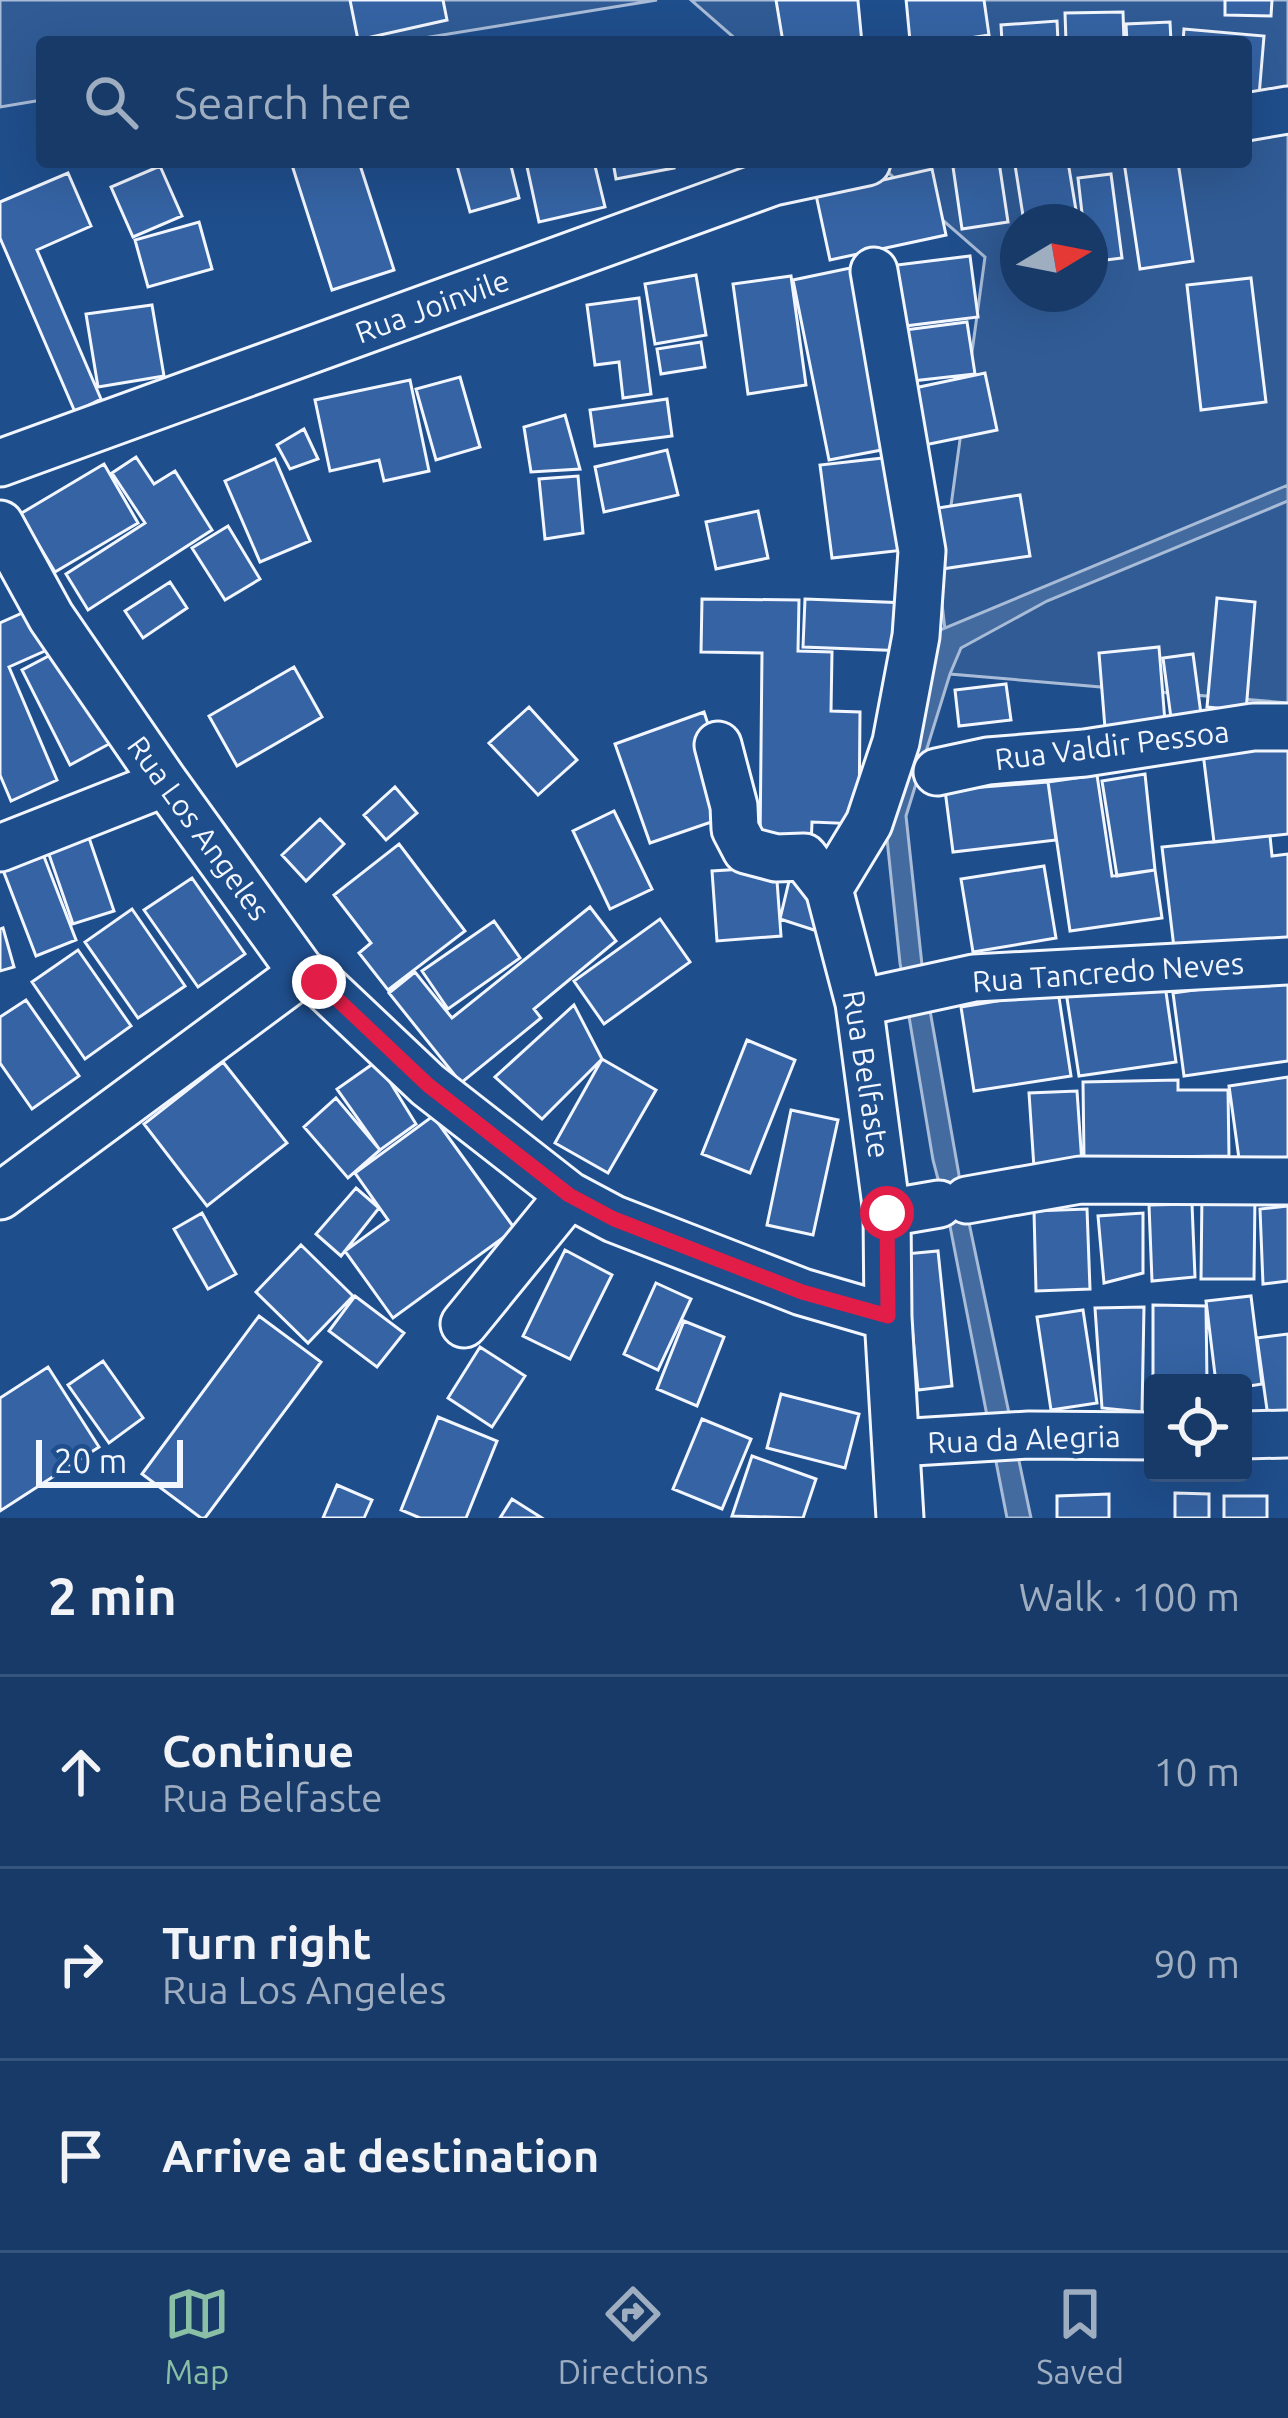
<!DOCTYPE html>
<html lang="en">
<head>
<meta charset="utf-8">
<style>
	:root { --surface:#173a69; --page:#244571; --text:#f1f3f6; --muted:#9eadc0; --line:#36547d; --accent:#8abfa5 }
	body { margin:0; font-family:Ubuntu,sans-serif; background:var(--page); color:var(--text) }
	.controls { position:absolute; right:36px; bottom:36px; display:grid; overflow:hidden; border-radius:12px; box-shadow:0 12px 48px #0002 }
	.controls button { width:108px; height:108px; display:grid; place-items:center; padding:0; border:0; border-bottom:3px solid var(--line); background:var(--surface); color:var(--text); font:60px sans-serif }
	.compass { position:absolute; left:1000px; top:204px; width:108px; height:108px; border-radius:50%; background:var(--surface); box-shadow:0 12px 48px #0002; rotate:80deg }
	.scale { position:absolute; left:36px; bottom:30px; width:147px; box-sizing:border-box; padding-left:12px; border:6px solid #f2f6ff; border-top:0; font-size:33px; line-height:42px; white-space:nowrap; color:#f2f6ff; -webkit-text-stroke:9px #1f4e8c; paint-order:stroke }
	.stop { position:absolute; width:36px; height:36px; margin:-27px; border:9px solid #e11d48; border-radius:50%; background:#fff }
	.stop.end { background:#e11d48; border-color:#fff; box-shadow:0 3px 12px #0008 }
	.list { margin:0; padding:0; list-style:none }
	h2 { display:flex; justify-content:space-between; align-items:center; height:156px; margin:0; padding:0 48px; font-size:51px }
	h2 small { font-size:39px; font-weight:400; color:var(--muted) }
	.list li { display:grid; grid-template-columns:78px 1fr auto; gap:36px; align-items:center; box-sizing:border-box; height:192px; padding:0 48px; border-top:3px solid var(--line) }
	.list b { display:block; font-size:45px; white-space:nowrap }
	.list p { margin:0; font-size:39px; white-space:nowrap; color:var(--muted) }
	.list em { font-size:39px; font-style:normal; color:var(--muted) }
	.icon { flex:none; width:66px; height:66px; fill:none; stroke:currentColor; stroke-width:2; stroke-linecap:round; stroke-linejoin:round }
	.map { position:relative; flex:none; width:1288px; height:1518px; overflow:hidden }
	.search { position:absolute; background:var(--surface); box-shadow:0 12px 48px #0002; left:36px; right:36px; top:36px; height:132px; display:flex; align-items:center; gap:30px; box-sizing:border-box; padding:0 42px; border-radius:12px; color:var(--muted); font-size:45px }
	.sheet { height:732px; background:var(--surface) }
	nav { display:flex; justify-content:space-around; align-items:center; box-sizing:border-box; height:168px; border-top:3px solid var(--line); background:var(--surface); font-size:33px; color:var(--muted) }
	nav a { display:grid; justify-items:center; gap:6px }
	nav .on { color:var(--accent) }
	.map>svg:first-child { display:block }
	.built { fill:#305b95; stroke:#a8bbd7; stroke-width:3; fill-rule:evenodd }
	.water { fill:#446ba0; stroke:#a8bbd7; stroke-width:3 }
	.building { fill:#3563a3; stroke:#f2f6ff; stroke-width:3 }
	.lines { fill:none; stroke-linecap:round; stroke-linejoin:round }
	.street-casing { stroke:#f2f6ff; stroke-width:51 }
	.street { stroke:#1f4e8c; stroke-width:45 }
	.route { stroke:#e11d48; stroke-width:15 }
	.labels { text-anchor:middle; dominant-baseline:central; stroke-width:9; stroke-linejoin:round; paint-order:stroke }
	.street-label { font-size:30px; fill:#f2f6ff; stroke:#1f4e8c }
</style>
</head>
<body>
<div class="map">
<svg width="1288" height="1518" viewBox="0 0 1288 1518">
	<rect width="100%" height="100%" fill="#1f4e8c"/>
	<path class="built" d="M0,0H657L399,42H42V100L0,107Z
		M691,0H1288V703L950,674L940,586L985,257L876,162H1246V42H739ZM1018,222H1090V294H1018Z"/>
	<path class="water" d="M1288,485V501L1047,601L961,648L950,674L906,816L922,965L959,1175L1031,1518H1007L949,1221L933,1160L900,963L885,820L940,630Z"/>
	<path class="building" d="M350,0H443L447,20L358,40Z
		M776,0H868L874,42H783Z
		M900,0H984L989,35L944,42H899Z
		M1225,0H1272L1271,16L1225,15Z
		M1123,12L1124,42H1066L1065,13Z
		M1057,21L1058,42H1002L1001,25Z
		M1170,22L1171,42H1127L1126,24Z
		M1184,29L1264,36L1258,108L1246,107V42H1183Z
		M291,162H359L394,270L332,290Z
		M456,162H510L519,198L470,212Z
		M526,162H594L605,207L539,222Z
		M613,162H673L674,168L616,179Z
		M987,162H999L1008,222L962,229L953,167Z
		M1032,162H1068L1078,222H1024L1015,165Z
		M1124,162H1178L1193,261L1140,269Z
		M160,166L182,216L133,237L111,187Z
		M932,169L946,235L830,260L816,195Z
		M68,173L91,226L37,250L101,399L75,412L0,238V202Z
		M1111,174L1122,258L1090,262V222H1083L1078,178Z
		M199,222L212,269L148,287L135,240Z
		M970,256L978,317L897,327L889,266Z
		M855,267L892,448L829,460L793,280Z
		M696,275L706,335L655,344L645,284Z
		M791,276L806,385L748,394L733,284Z
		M1251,278L1266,402L1201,410L1187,285Z
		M639,298L651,394L623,398L619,362L595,365L587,305Z
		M152,305L164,376L98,387L86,314Z
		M967,322L975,374L912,381L905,330Z
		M701,342L705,367L661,374L657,349Z
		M985,373L997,430L920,446L910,389Z
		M460,377L480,447L436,460L416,389Z
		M410,380L429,471L384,481L379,460L330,471L315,400Z
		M667,399L672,436L595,446L590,410Z
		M565,415L580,469L531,472L524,427Z
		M304,429L318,459L290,469L277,445Z
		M667,450L678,495L604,512L595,467Z
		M136,457L154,484L175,471L212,530L88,610L66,574L145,523L112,473Z
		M892,457L904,550L832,558L820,465Z
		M275,459L310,541L260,562L225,481Z
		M104,464L138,523L55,572L20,514Z
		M578,476L583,533L545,539L539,479Z
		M1020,495L1030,556L942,569L932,509Z
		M758,511L768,558L716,569L706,522Z
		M228,526L260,579L225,600L192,548Z
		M170,582L187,608L143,638L125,611Z
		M1217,598L1255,602L1246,711L1207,707Z
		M702,599L799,600L798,651L832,652L831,711L860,712L859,824L812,822L811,846H760L762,653L701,652Z
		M805,599L908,603L907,651L803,647Z
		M29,610L47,650L9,667L57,780L11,801L0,775V623Z
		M1159,647L1165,722L1105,728L1099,653Z
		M60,650L109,744L70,765L22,670Z
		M1193,654L1201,714L1171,718L1163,658Z
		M294,667L322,717L237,766L209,716Z
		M1006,684L1011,720L959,726L955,690Z
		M529,707L577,760L538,795L489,743Z
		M704,712L711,733L726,817L650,843L615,744Z
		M1288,744V834L1214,842L1203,753Z
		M1145,774L1155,870L1117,876L1102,781Z
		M1097,775L1112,876L1155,870L1162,918L1070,931L1048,782Z
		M1048,782L1056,840L953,852L945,790Z
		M395,787L417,813L386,840L364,815Z
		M614,811L652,889L610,909L573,831Z
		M320,819L344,844L306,881L282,855Z
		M86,829L114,911L73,924L45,843Z
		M1270,836L1272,856L1288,854V942L1175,956L1162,847Z
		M399,844L465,931L388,990L359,953L371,943L334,895Z
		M43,854L76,940L36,956L3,870Z
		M1044,866L1056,938L973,952L961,879Z
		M776,867L781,936L717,941L712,871Z
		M790,877L823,890L820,932L780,919Z
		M192,878L245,954L198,987L144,910Z
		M590,907L616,941L534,1009L541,1018L461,1083L389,993L415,972L452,1018Z
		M132,909L185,986L138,1018L85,942Z
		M660,919L690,962L604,1024L574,981Z
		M494,921L520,958L448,1009L422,971Z
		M3,928L14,967L0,971V929Z
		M78,950L131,1026L85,1059L32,982Z
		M1288,977V1061L1184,1076L1173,993Z
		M1164,978L1176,1062L1079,1076L1066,992Z
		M1058,991L1071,1076L974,1091L961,1007Z
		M26,1000L79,1076L32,1109L0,1063V1017Z
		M574,1005L602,1059L542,1119L495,1077Z
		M747,1040L795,1060L750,1173L702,1154Z
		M602,1059L656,1090L608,1173L555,1143Z
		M377,1061L416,1124L380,1150L337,1089Z
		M223,1062L287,1143L207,1206L144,1124Z
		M1288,1077V1159L1240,1166L1229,1086Z
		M1178,1080V1090H1228L1229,1156L1084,1158L1083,1082Z
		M1077,1091L1082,1164L1034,1168L1029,1093Z
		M336,1098L380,1150L348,1178L304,1127Z
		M791,1110L838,1120L813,1235L767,1225Z
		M433,1116L515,1229L393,1318L345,1251L388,1220L355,1173Z
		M356,1188L379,1208L341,1256L316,1234Z
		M1202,1193L1255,1194L1254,1279H1201Z
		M1192,1204L1195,1277L1152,1281L1149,1205Z
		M1288,1206V1281L1263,1284L1260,1209Z
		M1087,1209L1090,1289L1036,1291L1034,1211Z
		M202,1213L236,1274L208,1289L174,1229Z
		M1143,1213V1273L1104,1283L1098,1216Z
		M301,1245L353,1296L308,1343L256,1292Z
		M565,1250L612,1275L570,1359L523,1336Z
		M938,1251L952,1386L918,1390L905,1254Z
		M656,1283L691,1299L658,1370L624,1354Z
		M355,1296L404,1333L377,1367L329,1331Z
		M1251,1296L1262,1384L1243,1387V1383H1216L1206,1301Z
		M1153,1305L1206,1306L1207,1383H1153V1415Z
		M1144,1307L1142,1412L1102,1408L1095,1308Z
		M1083,1310L1097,1403L1051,1410L1037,1317Z
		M259,1316L321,1362L205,1518H201L142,1474Z
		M684,1321L724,1337L697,1406L657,1389Z
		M1288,1334V1424H1269L1257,1338Z
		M480,1347L525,1376L492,1427L448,1398Z
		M103,1361L143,1418L109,1443L68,1385Z
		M48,1367L99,1447L0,1511V1398Z
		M781,1394L859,1414L845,1468L767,1448Z
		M438,1417L497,1441L466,1518H420L401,1510Z
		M702,1419L751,1439L722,1509L673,1489Z
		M752,1456L816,1479L803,1518L732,1516Z
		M337,1485L372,1500L364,1518H323Z
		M1175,1493L1209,1494V1518H1175Z
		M1109,1494V1518H1057V1496Z
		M1224,1496H1267V1518H1224Z
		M512,1499L542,1518H500Z"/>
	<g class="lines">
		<defs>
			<path id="street" d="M882,0L886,42
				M1246,117L1288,110
				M0,463L773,182L867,162
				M0,524L51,617L165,783L302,973L319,982L428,1085L569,1195L614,1219L802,1292L888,1317
				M718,745L734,806L735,829L746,850L776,858L804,857L829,889L859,1003L887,1213L888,1317L900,1518
				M937,772L988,761L1085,753L1253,727H1288
				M0,848L165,783
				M829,889L869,823L896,742L916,636L922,551L874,271
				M859,1003L974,978L1288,961
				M0,1196L302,973
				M967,1200L1080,1180L1288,1181
				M887,1213L939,1204
				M464,1324L569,1195
				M1243,1435L1288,1434
				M896,1443L1029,1435L1153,1436"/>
		</defs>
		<use href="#street" class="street-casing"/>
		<use href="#street" class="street"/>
	</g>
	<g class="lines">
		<path class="route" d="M319,982L428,1085L569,1195L614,1219L802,1292L888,1316L887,1213"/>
	</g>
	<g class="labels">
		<g class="street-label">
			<text transform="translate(432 306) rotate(-20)">Rua Joinvile</text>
			<text transform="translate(1112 745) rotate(-7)">Rua Valdir Pessoa</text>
			<text transform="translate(199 828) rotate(54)">Rua Los Angeles</text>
			<text transform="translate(1108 972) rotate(-4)">Rua Tancredo Neves</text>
			<text transform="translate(867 1074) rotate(81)">Rua Belfaste</text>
			<text transform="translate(1024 1439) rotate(-2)">Rua da Alegria</text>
		</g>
	</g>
</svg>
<div class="controls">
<button><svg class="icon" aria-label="locate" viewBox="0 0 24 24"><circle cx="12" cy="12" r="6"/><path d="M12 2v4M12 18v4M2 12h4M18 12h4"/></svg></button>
</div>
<svg class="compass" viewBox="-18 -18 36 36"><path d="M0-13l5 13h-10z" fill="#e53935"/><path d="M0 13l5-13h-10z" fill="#9eadc0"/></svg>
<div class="scale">20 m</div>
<div class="stop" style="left:887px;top:1213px"></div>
<div class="stop end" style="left:319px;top:982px"></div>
<div class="search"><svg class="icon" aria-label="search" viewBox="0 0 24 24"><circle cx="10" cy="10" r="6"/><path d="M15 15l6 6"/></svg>Search here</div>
</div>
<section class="sheet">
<h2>2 min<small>Walk · 100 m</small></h2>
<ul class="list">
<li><svg class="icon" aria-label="ahead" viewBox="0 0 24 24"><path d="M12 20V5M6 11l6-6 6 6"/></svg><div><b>Continue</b><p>Rua Belfaste</p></div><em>10 m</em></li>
<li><svg class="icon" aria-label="right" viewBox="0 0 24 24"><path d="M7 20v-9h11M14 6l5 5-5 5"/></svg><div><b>Turn right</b><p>Rua Los Angeles</p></div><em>90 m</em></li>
<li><svg class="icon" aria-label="arrive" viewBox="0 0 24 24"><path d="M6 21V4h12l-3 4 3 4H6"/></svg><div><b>Arrive at destination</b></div></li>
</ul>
</section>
<nav>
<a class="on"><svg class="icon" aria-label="map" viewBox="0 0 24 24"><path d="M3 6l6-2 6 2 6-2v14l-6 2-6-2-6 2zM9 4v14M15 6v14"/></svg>Map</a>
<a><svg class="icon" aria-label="directions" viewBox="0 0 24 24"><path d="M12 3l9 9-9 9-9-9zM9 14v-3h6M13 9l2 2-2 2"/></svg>Directions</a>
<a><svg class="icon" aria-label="saved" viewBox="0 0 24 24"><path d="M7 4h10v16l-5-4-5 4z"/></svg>Saved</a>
</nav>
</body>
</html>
